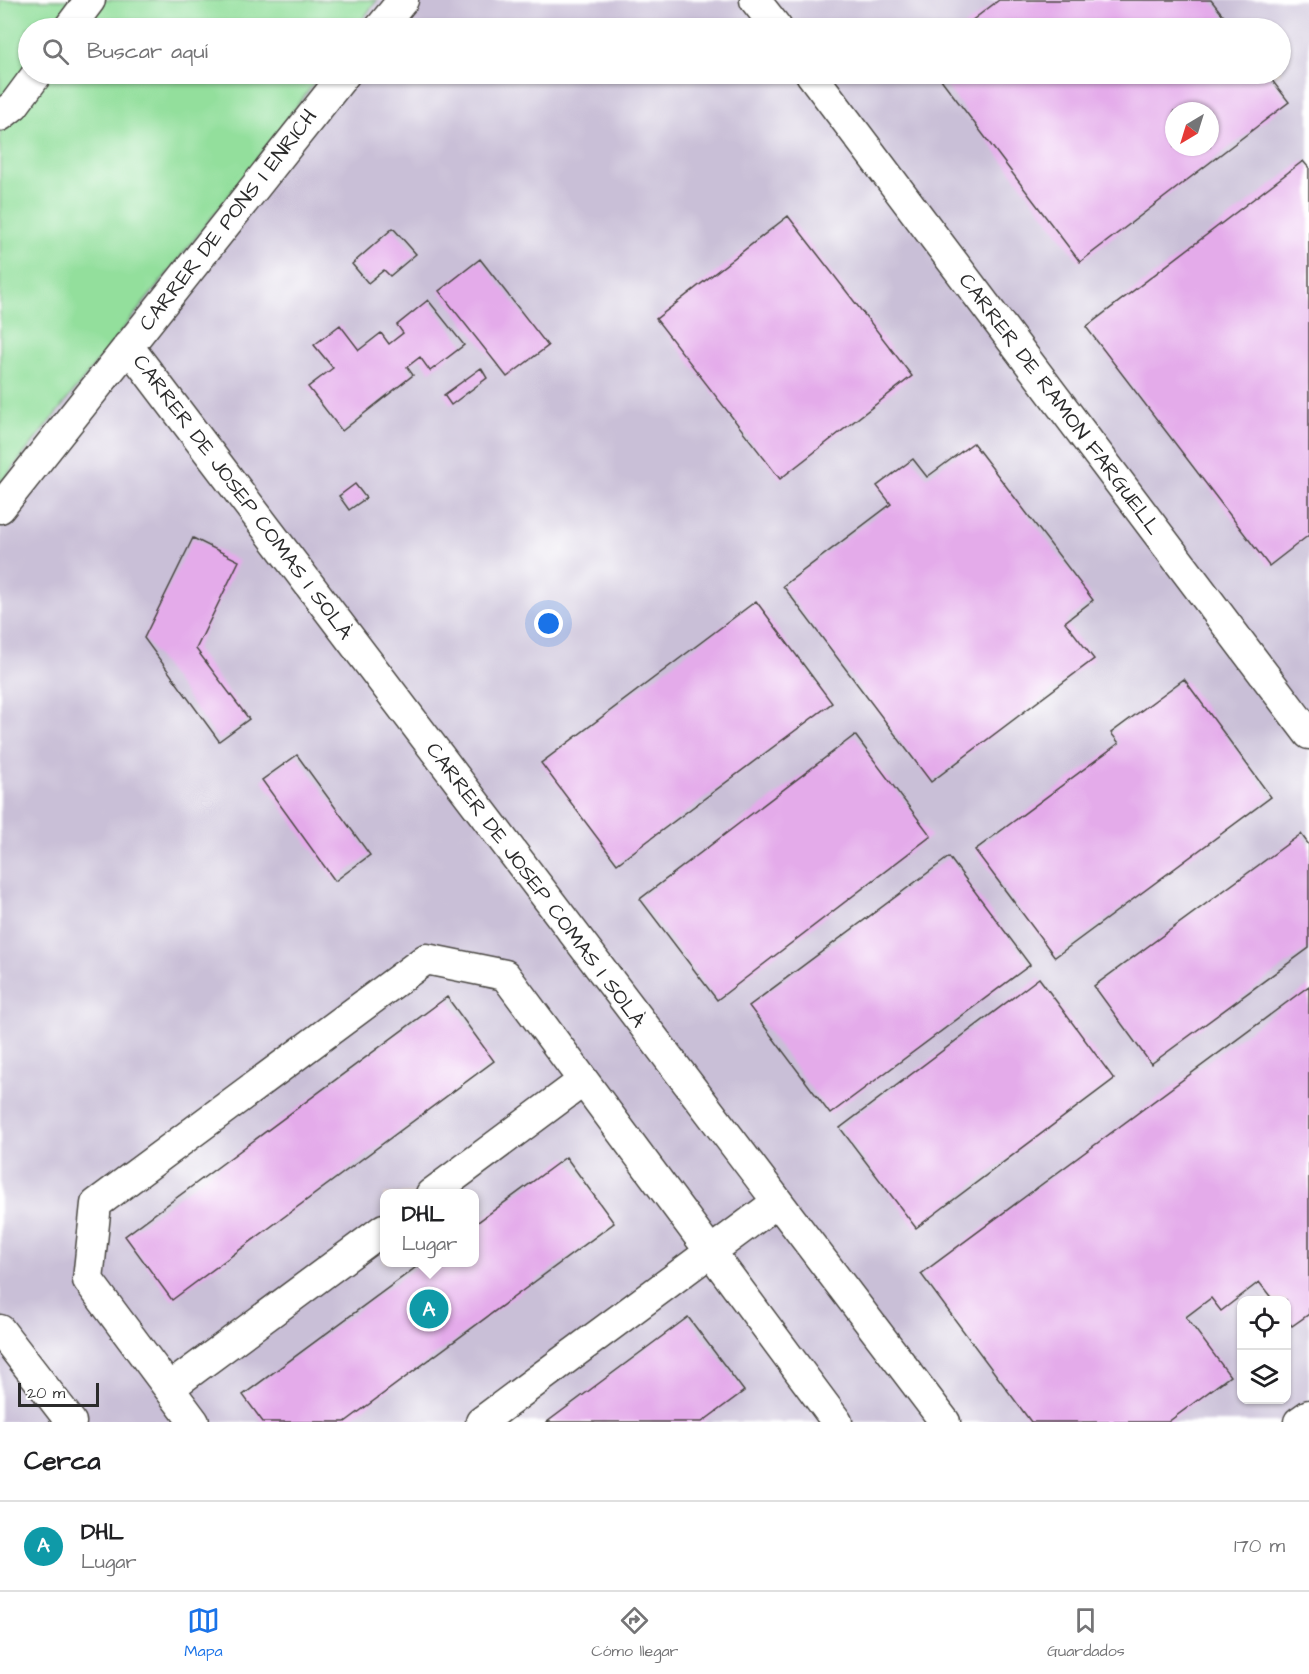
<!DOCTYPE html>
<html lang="es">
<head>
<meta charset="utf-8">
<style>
	:root { --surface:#fff; --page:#f2f2f2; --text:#202124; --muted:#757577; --line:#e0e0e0; --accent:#1a73e8 }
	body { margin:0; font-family:"Architects Daughter",sans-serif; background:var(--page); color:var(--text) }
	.controls { position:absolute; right:18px; bottom:18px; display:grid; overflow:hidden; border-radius:12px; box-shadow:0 2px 4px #0004 }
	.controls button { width:54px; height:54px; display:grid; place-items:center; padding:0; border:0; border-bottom:2px solid var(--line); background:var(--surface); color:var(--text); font:30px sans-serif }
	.compass { position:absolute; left:1165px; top:102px; width:54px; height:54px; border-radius:50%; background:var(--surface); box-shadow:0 2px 4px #0004; rotate:218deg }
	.scale { position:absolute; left:18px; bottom:15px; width:81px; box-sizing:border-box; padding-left:6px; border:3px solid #2b2b2b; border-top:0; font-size:16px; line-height:21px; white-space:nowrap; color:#2b2b2b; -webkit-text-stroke:4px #fff; paint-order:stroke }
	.you { position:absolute; left:549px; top:624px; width:21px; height:21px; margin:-15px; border:4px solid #fff; border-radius:50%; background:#1a73e8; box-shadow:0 0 0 9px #1a73e833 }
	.badge { display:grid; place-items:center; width:39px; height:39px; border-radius:50%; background:var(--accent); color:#fff; font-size:20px; font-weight:700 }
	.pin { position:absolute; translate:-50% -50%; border:3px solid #fff; box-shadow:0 2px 6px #0006 }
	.popup { position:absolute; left:380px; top:1189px; width:99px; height:78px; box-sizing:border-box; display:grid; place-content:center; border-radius:12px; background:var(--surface); filter:drop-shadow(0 2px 4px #0005); font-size:20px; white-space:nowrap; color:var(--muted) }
	.popup b { font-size:22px; color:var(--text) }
	.popup::after { content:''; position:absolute; left:50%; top:100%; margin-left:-12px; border:12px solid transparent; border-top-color:var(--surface) }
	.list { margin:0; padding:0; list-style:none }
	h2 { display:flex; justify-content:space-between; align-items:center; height:78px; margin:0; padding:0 24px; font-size:26px }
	h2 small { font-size:20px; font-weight:400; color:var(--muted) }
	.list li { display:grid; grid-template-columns:39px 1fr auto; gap:18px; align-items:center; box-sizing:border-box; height:90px; padding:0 24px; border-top:2px solid var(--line) }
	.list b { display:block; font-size:22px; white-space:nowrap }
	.list p { margin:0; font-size:20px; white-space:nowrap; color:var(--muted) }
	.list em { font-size:20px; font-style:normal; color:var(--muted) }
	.icon { flex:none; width:33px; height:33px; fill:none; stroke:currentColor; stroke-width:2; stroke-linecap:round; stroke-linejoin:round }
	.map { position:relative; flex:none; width:1309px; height:1422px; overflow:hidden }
	.search { position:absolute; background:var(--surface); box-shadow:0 2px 4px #0004; left:18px; right:18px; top:18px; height:66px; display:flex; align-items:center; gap:15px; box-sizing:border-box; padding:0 21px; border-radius:33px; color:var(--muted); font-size:22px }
	.sheet { height:168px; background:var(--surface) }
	nav { display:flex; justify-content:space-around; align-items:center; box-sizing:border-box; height:84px; border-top:2px solid var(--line); background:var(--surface); font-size:16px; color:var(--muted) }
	nav a { display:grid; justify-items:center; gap:3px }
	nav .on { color:var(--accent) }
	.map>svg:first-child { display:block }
	.industrial { fill:#c9bfd7; fill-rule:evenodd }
	.green { fill:#93df9c; stroke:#5f8564; stroke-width:1.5 }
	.building { fill:#e4abea; fill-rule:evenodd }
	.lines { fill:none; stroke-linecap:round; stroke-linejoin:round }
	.minor-casing { stroke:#494642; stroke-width:33 }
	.minor { stroke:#fff; stroke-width:30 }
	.labels { text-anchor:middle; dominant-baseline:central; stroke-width:4.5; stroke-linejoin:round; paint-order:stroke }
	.street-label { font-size:21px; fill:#2b2b2b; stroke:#fff }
</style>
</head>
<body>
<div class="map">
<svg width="1309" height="1422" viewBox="0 0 1309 1422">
	<rect width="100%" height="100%" fill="#fff"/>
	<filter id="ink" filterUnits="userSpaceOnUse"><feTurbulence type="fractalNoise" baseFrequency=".0167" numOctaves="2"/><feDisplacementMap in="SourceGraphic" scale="12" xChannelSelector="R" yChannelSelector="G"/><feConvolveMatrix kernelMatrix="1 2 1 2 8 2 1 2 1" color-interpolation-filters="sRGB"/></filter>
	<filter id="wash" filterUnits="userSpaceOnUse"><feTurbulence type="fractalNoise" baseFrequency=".008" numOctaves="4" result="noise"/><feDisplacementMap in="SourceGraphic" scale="24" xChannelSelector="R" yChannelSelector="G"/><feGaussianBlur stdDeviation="1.35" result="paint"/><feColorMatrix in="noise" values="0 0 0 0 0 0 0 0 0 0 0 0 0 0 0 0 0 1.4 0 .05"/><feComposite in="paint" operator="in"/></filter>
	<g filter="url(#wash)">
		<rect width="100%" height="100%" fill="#f3dfc2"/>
		<path class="industrial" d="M377,0H1309V1422H0V484L224,202L321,74H1280V28H356ZM1174,111H1210V147H1174ZM384,1194H474V1262H384ZM1242,1300H1286V1400H1242Z"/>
		<path class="green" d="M0,0H377L356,28H28V74H321L224,202L0,484Z"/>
		<g id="blocks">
			<path class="building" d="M999,0H1211L1233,28H962Z
				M937,74H1267L1289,102L1080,262ZM1174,111H1210V147H1174Z
				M1303,161L1309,168V535L1269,566L1086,327Z
				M788,216L912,376L780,479L656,319Z
				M393,228L416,254L390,276L384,270L368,283L352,264Z
				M480,259L548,346L507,377L439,291Z
				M428,300L464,345L430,371L420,357L407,367L413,375L342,431L308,387L333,368L314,345L340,325L359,350L381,333L389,344L403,333L397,325Z
				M481,368L487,378L451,405L444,395Z
				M973,443L1093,600L1065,622L1094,659L931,782L783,586L891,504L877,486L913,459L927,477Z
				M355,484L366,498L349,510L339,496Z
				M193,538L239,561L196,649L249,719L219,741L144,638Z
				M756,601L832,703L617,864L541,763Z
				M1184,679L1271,797L1055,957L975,850L1119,743L1111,733Z
				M855,735L931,836L717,1000L640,899Z
				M297,755L370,855L335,881L262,780Z
				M1301,834L1309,845V948L1151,1064L1094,986Z
				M949,857L1030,965L830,1114L749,1006Z
				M1039,978L1114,1079L916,1228L840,1128Z
				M1309,986V1314L1292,1326L1286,1319V1300H1273L1259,1282L1221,1311L1211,1298L1186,1317L1230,1376L1168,1422H1031L921,1274Z
				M447,997L494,1061L172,1300L125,1236Z
				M566,1157L614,1223L345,1422H263L243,1395L423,1262H474V1225Z
				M688,1317L744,1391L702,1422H547Z"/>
		</g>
	</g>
	<g filter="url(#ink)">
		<use href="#blocks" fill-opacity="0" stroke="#494642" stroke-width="1.5"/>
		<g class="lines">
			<defs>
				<path id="minor" d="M755,0L777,28
					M69,28L90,0
					M380,28L403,0
					M811,74L1309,734
					M0,116L14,105L37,74
					M128,346L945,1422
					M0,508L345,74
					M431,1194L583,1081
					M0,1330L71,1422
					M169,1388L384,1229
					M194,1422L88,1280L96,1204L426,959L505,975L837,1422
					M481,1422L776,1203
					M1299,1422L1309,1415"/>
			</defs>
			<use href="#minor" class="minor-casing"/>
			<use href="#minor" class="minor"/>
		</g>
	</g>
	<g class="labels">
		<g class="street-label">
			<text transform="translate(228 220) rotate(-52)">CARRER DE PONS I ENRICH</text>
			<text transform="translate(1060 404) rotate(53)">CARRER DE RAMON FARGUELL</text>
			<text transform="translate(243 497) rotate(53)">CARRER DE JOSEP COMAS I SOLÀ</text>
			<text transform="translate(536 885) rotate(53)">CARRER DE JOSEP COMAS I SOLÀ</text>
		</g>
	</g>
</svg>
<div class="controls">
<button><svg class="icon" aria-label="locate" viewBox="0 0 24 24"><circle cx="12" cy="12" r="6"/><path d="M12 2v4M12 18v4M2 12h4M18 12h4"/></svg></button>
<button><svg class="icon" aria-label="layers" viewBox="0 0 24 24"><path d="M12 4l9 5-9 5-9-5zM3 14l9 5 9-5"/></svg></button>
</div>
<svg class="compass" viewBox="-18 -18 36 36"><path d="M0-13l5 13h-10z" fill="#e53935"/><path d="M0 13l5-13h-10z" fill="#757577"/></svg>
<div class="scale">20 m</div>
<div class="you"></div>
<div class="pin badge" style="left:429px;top:1309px;background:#0f9aa8">A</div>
<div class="popup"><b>DHL</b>Lugar</div>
<div class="search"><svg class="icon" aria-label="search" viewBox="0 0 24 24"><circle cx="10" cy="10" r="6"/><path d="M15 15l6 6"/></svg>Buscar aquí</div>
</div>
<section class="sheet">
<h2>Cerca<small></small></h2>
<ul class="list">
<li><span class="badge" style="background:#0f9aa8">A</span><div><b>DHL</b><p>Lugar</p></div><em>170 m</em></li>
</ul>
</section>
<nav>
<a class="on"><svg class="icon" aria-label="map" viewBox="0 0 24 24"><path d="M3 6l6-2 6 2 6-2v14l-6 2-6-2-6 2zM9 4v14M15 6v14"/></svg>Mapa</a>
<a><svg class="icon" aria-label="directions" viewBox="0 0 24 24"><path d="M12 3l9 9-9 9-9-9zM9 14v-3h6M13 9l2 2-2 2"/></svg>Cómo llegar</a>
<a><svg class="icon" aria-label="saved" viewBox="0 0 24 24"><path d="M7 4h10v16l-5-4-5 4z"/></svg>Guardados</a>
</nav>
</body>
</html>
